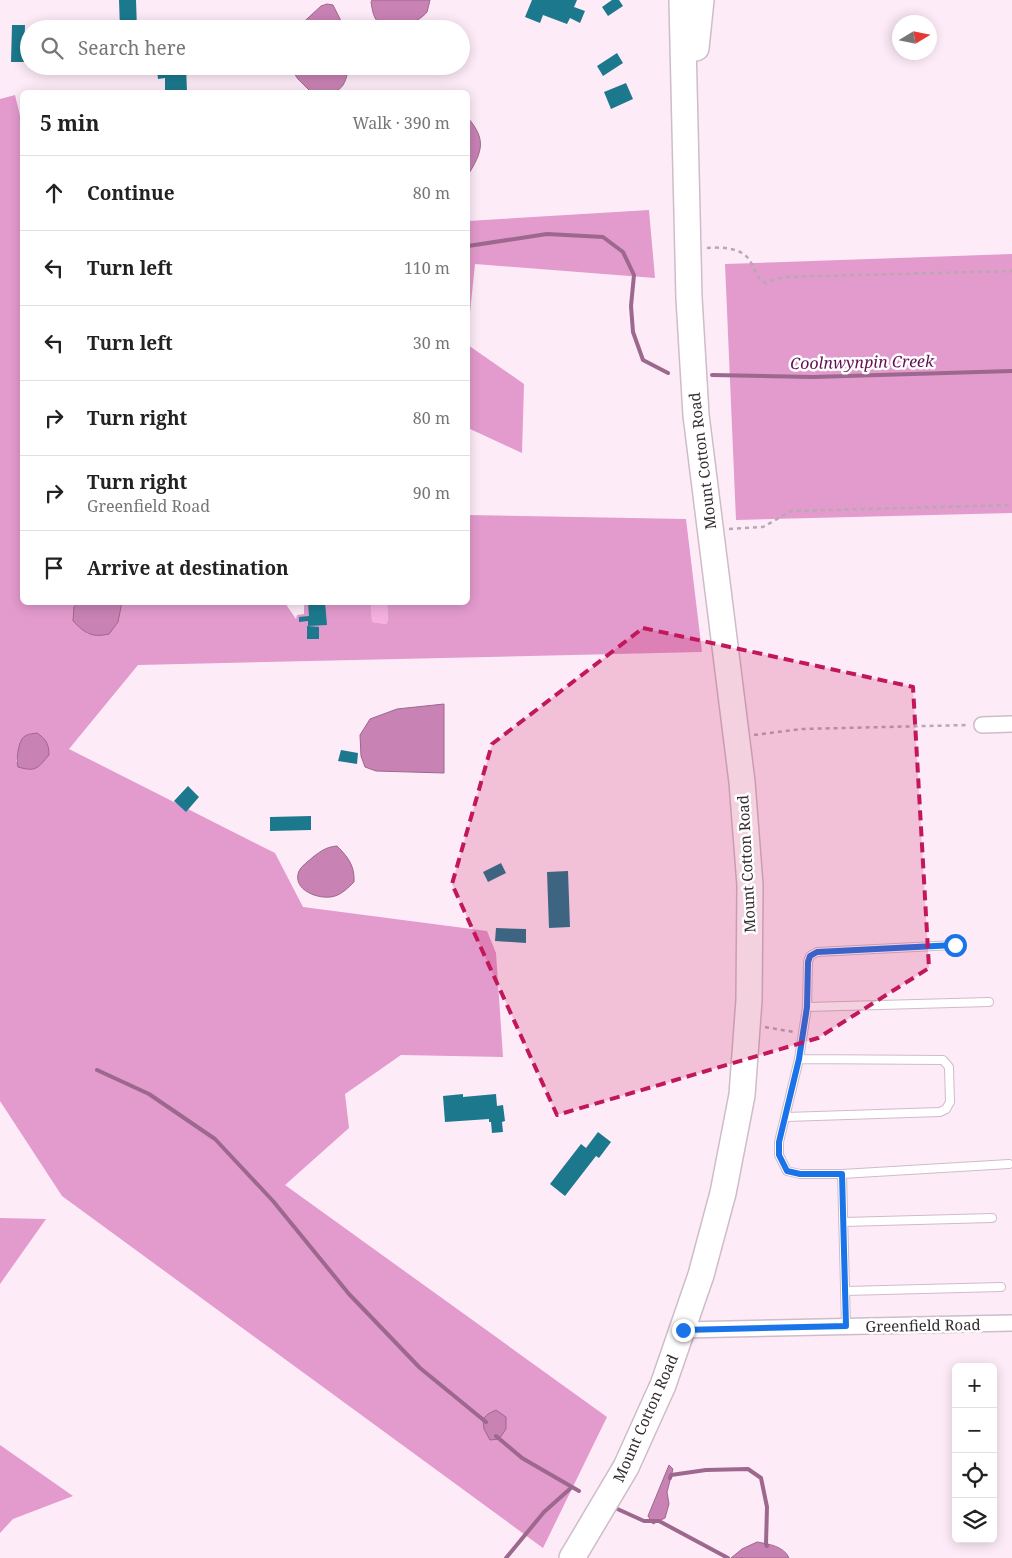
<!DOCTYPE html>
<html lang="en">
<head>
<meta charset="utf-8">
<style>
	:root { --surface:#fff; --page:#f2f2f2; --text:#222; --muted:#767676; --line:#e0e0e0 }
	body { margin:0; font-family:"Noto Serif",serif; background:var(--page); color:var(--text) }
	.controls { position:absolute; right:15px; bottom:15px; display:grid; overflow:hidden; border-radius:8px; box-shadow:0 2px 12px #0003 }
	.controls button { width:45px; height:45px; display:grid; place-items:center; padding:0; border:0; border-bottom:1px solid var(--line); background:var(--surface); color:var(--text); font:25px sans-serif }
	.compass { position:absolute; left:892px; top:15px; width:45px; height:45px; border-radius:50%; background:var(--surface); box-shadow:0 2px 12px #0003; rotate:80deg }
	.stop { position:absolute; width:15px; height:15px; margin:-11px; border:4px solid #1a73e8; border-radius:50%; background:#fff }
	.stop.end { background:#1a73e8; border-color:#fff; box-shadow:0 1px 5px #0008 }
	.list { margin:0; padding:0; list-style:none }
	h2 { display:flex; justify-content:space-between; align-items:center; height:65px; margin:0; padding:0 20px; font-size:21px }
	h2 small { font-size:16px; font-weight:400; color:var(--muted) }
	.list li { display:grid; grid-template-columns:32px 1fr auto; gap:15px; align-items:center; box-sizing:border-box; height:75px; padding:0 20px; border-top:1px solid var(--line) }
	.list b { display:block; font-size:19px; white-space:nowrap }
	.list p { margin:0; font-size:16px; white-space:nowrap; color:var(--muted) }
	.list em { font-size:16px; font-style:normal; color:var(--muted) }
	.icon { flex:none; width:28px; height:28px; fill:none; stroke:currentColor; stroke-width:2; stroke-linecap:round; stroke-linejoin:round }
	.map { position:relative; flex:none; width:1012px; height:1558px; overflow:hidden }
	.search { position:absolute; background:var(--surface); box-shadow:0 2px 12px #0003; left:20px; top:20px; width:450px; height:55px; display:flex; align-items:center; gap:12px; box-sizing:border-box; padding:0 18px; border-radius:28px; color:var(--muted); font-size:19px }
	.panel { position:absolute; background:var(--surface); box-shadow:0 2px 12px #0003; left:20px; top:90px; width:450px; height:515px; border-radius:8px }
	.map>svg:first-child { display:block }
	.green { fill:#f5b0df }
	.forest { fill:#e39acd; fill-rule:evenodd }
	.water { fill:#c982b4; stroke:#9c688d }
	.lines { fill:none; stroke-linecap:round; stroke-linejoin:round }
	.stream { stroke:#9c688d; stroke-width:4 }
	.building { fill:#1c798d }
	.service-casing { stroke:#cebcc8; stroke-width:10 }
	.minor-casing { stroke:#cebcc8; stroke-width:18 }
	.trunk-casing { stroke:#cebcc8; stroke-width:28 }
	.path { stroke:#b7a8b2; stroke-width:2.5; stroke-dasharray:4 4; stroke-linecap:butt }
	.service { stroke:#fff; stroke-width:8 }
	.minor { stroke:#fff; stroke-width:15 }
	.trunk { stroke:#fff; stroke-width:25 }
	.route { stroke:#1a73e8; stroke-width:6 }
	.marked { fill:#c2185b; fill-opacity:0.2; stroke:#c2185b; stroke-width:4; stroke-dasharray:10 6; stroke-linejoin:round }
	.labels { text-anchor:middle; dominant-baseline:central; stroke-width:5; stroke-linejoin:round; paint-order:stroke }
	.street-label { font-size:15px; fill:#342d31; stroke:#fff }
	.water-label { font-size:16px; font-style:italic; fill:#650f53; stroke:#fff }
</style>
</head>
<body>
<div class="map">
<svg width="1012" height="1558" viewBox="0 0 1012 1558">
	<rect width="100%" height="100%" fill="#feebf8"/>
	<path class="green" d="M371,603H387L388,621L386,624L372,622Z"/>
	<path class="forest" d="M15,95L22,124V602L77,603L74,607L73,621L88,634L123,604L122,602L285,603L296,619L297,615L304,614V603H371L372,622L386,624L388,621L387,603L468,602V515L686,519L702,652L138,665L69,749L275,853L303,907L487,931L496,953L503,1057L401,1055L345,1094L349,1128L285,1185L607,1417L543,1548L62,1196L0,1101V99ZM22,739L49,755L16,762Z
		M649,210L655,278L475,264L468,332V221Z
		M1012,254V513L736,520L725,264Z
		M468,345L524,384L522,453L468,428Z
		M0,1218L46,1219L0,1284Z
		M0,1445L73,1496L13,1519L0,1533Z"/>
	<path class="water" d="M372,0H430C429,4 428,9 427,12C418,24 388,33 377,21C373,16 372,8 371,2Z
		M327,4L333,5L345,29H296L321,6Z
		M289,66H349C344,95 336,93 311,92L298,79Z
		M468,118C487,140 482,152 468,175Z
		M122,602L118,622L109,634C91,638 85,633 73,621L74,607L77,603Z
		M444,704V773L376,771L365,767L361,756L360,735L370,719L397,709Z
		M37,733C46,739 49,744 49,755C37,769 36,772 18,767C16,762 18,745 22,739C25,734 32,734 37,733Z
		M337,846C348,857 355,866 354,882C349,887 342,894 335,896C320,901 291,890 299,871C302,865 309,861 313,857C321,851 326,847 337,846Z
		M496,1410L506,1417V1429L499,1439L490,1440L484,1429L483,1419L488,1414Z
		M669,1465L673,1469L667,1492L669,1504L665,1518L653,1524L648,1516Z
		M757,1542C768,1544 784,1546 789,1558H731L742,1549Z"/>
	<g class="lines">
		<path class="stream" d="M468,246L547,234L603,237L623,252L634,275L631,306L633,332L643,360L668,373
			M712,375L813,377L1012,371
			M97,1070L149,1094L215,1139L273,1201L349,1294L420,1368L486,1422
			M496,1436L522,1458L579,1491
			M670,1478L671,1475L706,1470L748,1469L761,1478L767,1507L766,1544L767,1546
			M613,1507L644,1521H659L728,1558
			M506,1558L544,1512L572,1487"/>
	</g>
	<path class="building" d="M119,0H136L137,29H120Z
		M532,0H577L574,7L585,11L580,23L570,18L567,24L543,15L540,23L525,17Z
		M612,0H619L623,6L608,16L602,7Z
		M12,25H25L24,62H11Z
		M617,53L623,63L603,76L597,66Z
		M165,66H186L187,92H165V78L158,79L157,70H165Z
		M626,83L633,99L611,109L604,92Z
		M325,602L327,625L308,626V621L299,622V617L309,616L308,603Z
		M307,626L319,627V639H307Z
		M341,750L358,753L357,764L338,761Z
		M188,786L199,797L186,812L174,801Z
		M311,816V830L270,831V817Z
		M501,863L506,873L488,882L483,872Z
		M568,871L570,927L549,928L547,872Z
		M496,928L526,929V943L495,941Z
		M463,1094V1097L496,1094L497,1106L503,1105L505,1121L502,1122L503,1132L492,1133L491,1122H489V1119L445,1122L443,1096Z
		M598,1132L611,1142L599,1158L596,1156L565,1196L550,1184L581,1144L586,1148Z"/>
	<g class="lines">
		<defs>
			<path id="service" d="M955,945L817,952L810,956L808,962L807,1007L799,1059L779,1142V1155L787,1171L800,1174H842L1009,1164
				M807,1007L989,1002
				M786,1117L940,1112L946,1109L950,1102L949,1067L943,1060L799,1059
				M842,1174L846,1326
				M843,1222L992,1218
				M845,1291L1001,1287"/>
			<path id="minor" d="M982,725L1012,724
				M683,1330L1012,1323"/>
			<path id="trunk" d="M696,48L701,0
				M572,1558L626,1467L663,1385L701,1275L723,1193L742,1095L749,1000L750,885L742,782L696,415L689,298L682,0"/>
		</defs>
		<use href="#service" class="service-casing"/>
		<use href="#minor" class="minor-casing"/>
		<use href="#trunk" class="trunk-casing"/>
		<path class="path" d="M707,248C721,247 742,247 750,261C756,271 755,276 765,283L784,277L1012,271
			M729,529L763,527L791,511L1012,505
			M754,735L802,729L968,725
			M765,1027L794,1032"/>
		<use href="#service" class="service"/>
		<use href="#minor" class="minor"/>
		<use href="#trunk" class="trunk"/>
	</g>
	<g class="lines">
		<path class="route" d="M683,1330L846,1326L842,1174H800L787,1171L779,1155V1142L799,1059L807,1007L808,962L810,956L817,952L955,945"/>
	</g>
	<path class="marked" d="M643,628L913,687L929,968L818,1038L557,1115L452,884L492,744Z"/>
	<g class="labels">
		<g class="street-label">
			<text transform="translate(702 461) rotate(-97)">Mount Cotton Road</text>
			<text transform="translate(746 864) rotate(-93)">Mount Cotton Road</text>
			<text transform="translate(923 1325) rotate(-1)">Greenfield Road</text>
			<text transform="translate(645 1418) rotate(-66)">Mount Cotton Road</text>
		</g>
		<g class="water-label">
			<text transform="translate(862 362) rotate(-1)">Coolnwynpin Creek</text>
		</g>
	</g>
</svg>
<div class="controls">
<button>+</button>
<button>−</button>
<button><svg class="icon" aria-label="locate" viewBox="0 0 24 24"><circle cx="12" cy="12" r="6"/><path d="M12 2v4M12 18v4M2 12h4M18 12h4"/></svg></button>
<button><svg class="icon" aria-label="layers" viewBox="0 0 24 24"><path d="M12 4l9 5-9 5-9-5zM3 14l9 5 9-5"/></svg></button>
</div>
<svg class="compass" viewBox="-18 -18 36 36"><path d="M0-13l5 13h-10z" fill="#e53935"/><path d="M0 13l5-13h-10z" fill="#767676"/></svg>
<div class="stop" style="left:955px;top:945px"></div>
<div class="stop end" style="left:683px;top:1330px"></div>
<div class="search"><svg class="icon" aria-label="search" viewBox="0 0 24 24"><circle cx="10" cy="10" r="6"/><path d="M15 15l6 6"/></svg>Search here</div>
<section class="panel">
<h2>5 min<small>Walk · 390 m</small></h2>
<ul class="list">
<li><svg class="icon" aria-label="ahead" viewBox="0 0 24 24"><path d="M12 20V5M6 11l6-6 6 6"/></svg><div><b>Continue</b></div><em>80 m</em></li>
<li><svg class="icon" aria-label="left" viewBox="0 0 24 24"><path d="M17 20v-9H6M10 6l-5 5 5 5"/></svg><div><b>Turn left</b></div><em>110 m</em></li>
<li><svg class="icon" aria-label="left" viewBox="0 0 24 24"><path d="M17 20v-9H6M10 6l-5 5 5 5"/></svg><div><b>Turn left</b></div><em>30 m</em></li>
<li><svg class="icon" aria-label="right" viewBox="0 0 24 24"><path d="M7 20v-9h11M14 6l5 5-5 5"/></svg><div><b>Turn right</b></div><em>80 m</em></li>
<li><svg class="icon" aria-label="right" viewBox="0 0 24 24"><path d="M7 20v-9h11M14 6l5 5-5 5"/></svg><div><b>Turn right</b><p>Greenfield Road</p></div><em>90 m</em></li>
<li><svg class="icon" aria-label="arrive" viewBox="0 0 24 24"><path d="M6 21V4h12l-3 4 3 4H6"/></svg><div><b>Arrive at destination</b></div></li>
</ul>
</section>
</div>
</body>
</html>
